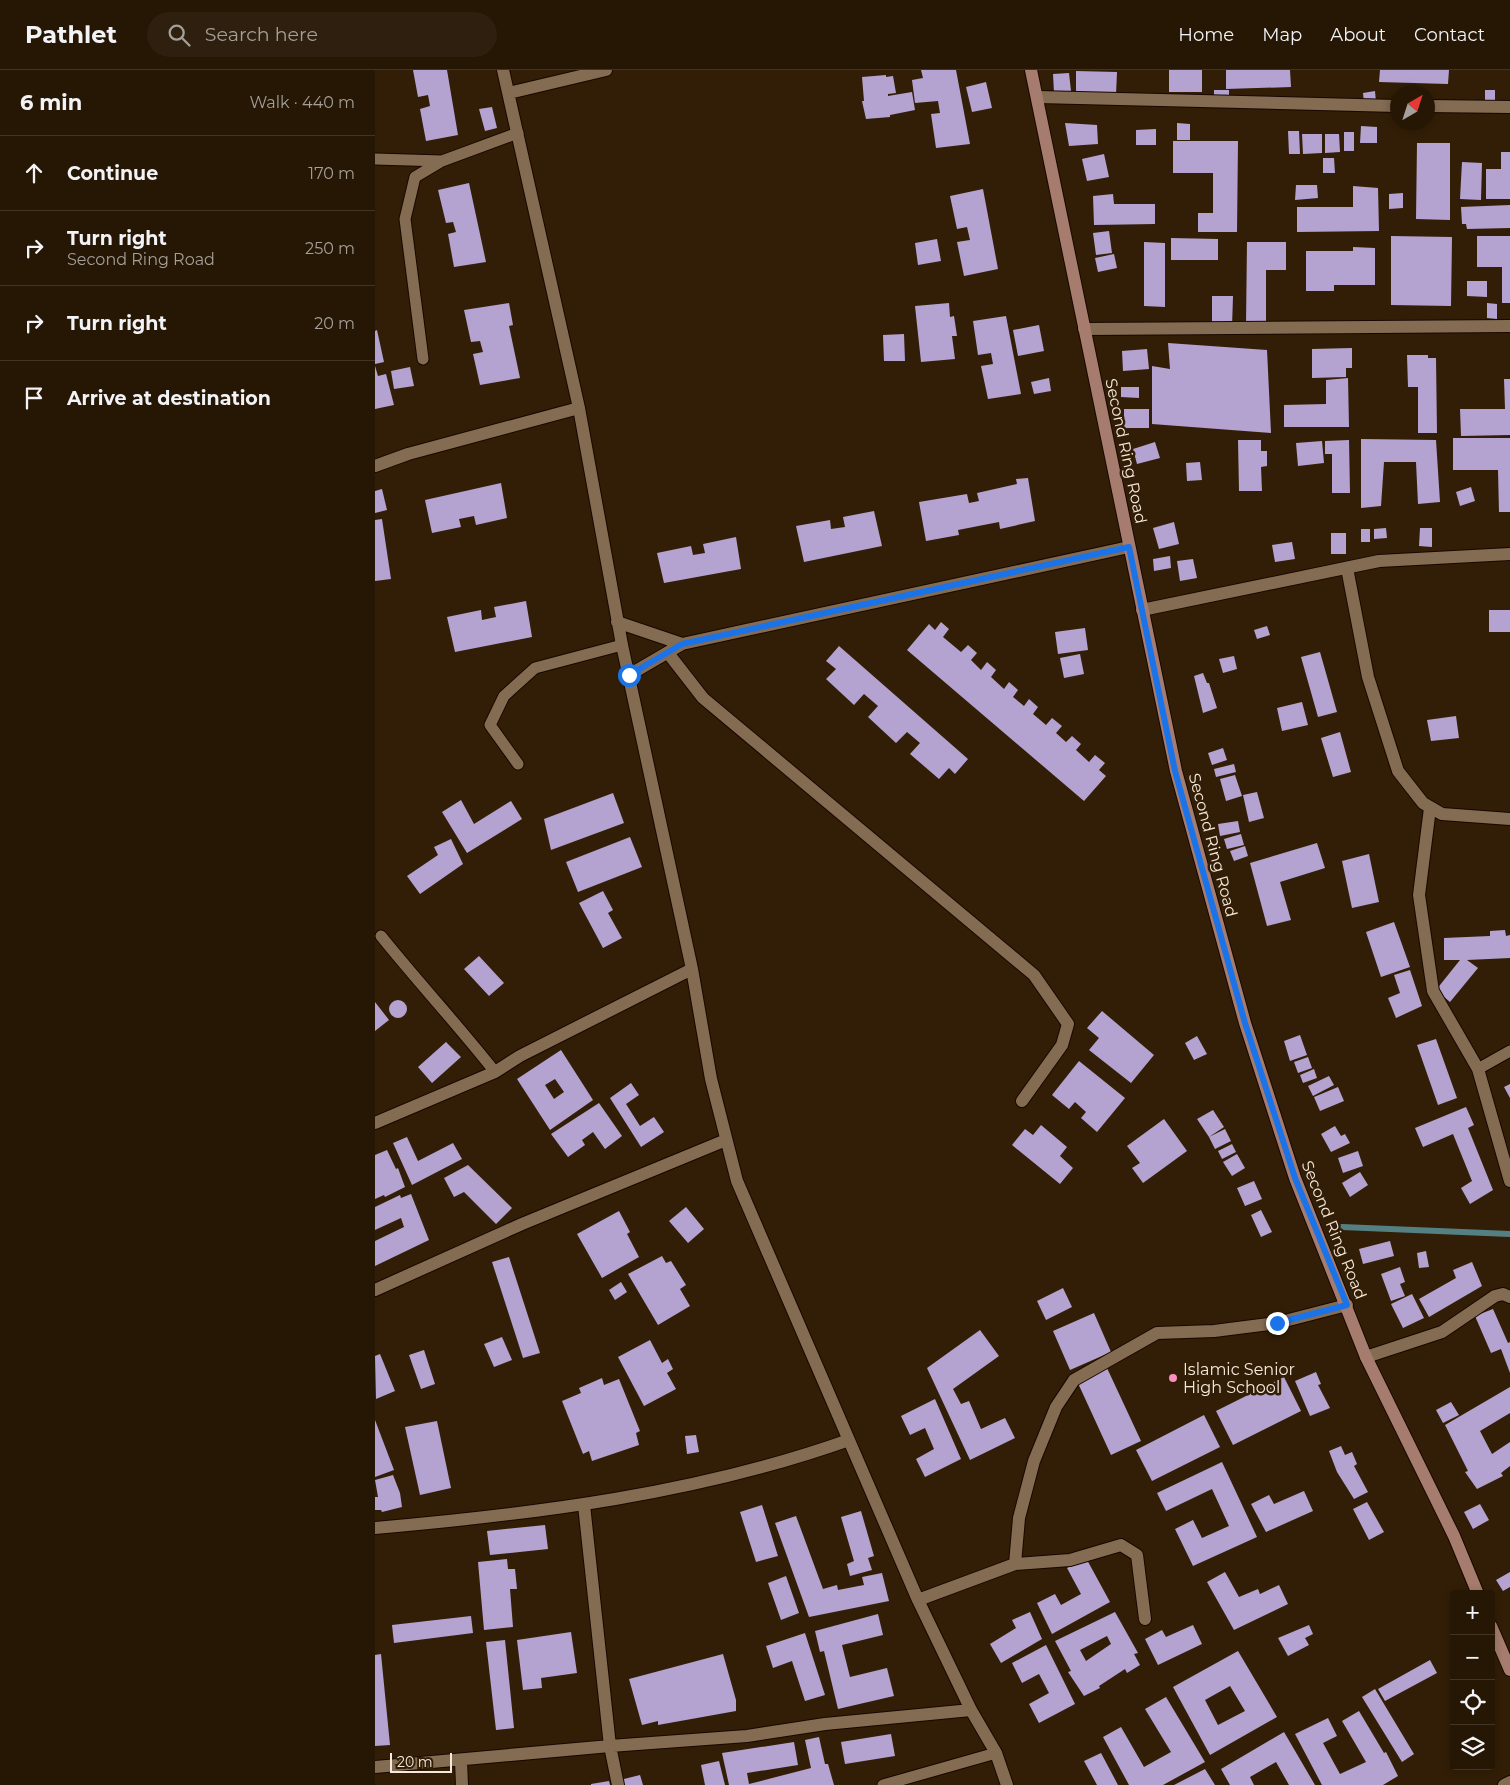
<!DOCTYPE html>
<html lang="en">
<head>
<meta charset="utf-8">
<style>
	:root { --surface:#261604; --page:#2e1f0e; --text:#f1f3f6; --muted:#a49f9a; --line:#423526 }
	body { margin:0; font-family:Montserrat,sans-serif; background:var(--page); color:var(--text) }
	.controls { position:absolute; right:15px; bottom:15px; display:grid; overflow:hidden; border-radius:5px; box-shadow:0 2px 8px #0003 }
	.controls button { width:45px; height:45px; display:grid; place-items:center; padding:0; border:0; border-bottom:1px solid var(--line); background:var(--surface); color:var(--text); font:25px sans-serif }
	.compass { position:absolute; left:1015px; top:15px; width:45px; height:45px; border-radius:50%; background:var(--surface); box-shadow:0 2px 8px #0003; rotate:39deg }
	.scale { position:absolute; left:15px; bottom:12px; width:62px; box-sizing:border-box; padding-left:5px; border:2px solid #f6e9db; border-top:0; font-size:14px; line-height:18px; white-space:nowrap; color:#f6e9db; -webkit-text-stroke:4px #321e06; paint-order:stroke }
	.stop { position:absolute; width:15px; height:15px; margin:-11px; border:4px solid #1a73e8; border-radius:50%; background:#fff }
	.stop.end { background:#1a73e8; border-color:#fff; box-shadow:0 1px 5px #0008 }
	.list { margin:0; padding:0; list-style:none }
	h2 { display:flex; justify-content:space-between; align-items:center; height:65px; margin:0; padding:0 20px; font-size:21px }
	h2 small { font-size:16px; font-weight:400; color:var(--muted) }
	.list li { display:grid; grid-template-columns:32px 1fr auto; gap:15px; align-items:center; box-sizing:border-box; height:75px; padding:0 20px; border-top:1px solid var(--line) }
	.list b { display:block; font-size:19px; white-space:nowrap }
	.list p { margin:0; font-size:16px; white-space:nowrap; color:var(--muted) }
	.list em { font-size:16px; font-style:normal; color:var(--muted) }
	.icon { flex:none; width:28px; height:28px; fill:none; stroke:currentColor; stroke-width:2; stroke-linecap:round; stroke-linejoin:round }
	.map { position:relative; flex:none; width:1135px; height:1715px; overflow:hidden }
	header { display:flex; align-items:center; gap:30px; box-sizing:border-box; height:70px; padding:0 25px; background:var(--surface); border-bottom:1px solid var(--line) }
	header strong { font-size:24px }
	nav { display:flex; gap:28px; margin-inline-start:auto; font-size:18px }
	.search { width:350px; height:45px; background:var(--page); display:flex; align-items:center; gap:12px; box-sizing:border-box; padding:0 18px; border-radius:28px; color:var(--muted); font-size:19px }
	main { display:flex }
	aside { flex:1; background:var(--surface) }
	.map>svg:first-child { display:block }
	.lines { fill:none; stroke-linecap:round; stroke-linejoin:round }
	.stream { stroke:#548084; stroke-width:6 }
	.building { fill:#b4a3d0; fill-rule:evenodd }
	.service-casing { stroke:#190700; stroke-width:13 }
	.minor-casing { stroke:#190700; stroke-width:14 }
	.tertiary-casing { stroke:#190700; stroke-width:14 }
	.secondary-casing { stroke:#190700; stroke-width:14 }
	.service { stroke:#846c53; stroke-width:11 }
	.minor { stroke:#846c53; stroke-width:12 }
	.tertiary { stroke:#846c53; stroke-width:12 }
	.secondary { stroke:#a57c6e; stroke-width:12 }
	.route { stroke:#1a73e8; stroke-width:6 }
	.poi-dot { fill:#fd8ebf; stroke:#321e06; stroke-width:2 }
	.labels { text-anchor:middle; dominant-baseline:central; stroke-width:5; stroke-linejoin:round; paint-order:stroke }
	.street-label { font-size:16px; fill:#f6e9db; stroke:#321e06 }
	.poi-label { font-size:16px; fill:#f6e9db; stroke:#321e06; text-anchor:start }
</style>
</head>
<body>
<header>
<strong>Pathlet</strong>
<div class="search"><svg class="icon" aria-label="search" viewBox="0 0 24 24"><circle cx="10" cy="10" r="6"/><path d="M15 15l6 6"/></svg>Search here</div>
<nav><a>Home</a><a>Map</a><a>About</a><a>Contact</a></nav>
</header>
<main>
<aside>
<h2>6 min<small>Walk · 440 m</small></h2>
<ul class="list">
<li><svg class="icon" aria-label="ahead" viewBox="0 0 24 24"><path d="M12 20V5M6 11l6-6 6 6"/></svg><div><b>Continue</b></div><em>170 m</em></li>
<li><svg class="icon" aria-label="right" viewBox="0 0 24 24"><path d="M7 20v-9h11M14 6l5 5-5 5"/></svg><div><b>Turn right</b><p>Second Ring Road</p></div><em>250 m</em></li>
<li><svg class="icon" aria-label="right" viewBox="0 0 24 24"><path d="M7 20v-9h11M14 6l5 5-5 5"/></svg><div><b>Turn right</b></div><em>20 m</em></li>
<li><svg class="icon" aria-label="arrive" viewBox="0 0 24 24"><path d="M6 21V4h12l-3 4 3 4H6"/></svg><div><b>Arrive at destination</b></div></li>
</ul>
</aside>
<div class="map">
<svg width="1135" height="1715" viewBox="0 0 1135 1715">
	<rect width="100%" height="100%" fill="#321e06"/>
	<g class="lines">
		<path class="stream" d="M967,1157L1135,1164"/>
	</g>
	<path class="building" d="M38,0H72L83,65L51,71L45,39L55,36L53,25L43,27Z
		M546,0H581L595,74L561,78L556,44L565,43L563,31L540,33L537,10L548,8Z
		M794,0H827V22H794Z
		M851,0H915L916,17L851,19Z
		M1005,0H1074L1073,14L1004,12Z
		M701,1L742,2L741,25L701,24Z
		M694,3L696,21L679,23L678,4Z
		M511,5V7L518,6L521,23L513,24V26L537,22L540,40L515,45V47L491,49L487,31H489L487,7Z
		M611,12L617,38L597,42L591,17Z
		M839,20H854V29H839Z
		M1110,20H1120V38L1110,37Z
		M1000,21L1001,32L989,33L988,23Z
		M117,37L122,58L110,61L104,39Z
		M690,53L722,55L723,74L694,76Z
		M802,53L815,54V70H802Z
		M986,56L1002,57V73H985Z
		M781,59V75H761V60Z
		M913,61H924L925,84H914Z
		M969,62H979V81H969Z
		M927,64H947V83L928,84Z
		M950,64H964L965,82L950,83Z
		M798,71H863L862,162H823V143H838V103H798Z
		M1042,73H1075V150L1041,149Z
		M1126,82H1135V129H1111V99H1126Z
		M729,84L734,107L712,111L707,89Z
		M948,88H959L960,103H948Z
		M1087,92L1107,93L1106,130L1085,129Z
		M94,113L111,192L79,197L73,164L81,162L78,152L71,153L63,120Z
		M921,115H942L943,128L920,130Z
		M978,116L1003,118L1004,161L922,162V137H978Z
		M608,119L623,199L589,206L582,172L595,170L592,157L582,159L575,126Z
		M1028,123V138L1014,139V124Z
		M738,124L739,134H780V154L719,155L718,126Z
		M1135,135V158L1092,159L1091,154H1087L1086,137Z
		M734,161L737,183L721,185L718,163Z
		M1016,166L1077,167L1076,236L1016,235Z
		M1102,166H1135V233H1127V197H1102Z
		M796,168L843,169V190H796Z
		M562,169L566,191L543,195L540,173Z
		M769,172L790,173V237L769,236Z
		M872,172H911V200H891V255H871Z
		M978,177L1000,178V215H959V221H931V181H978Z
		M739,184L742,198L723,202L720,188Z
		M1092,211H1112V227L1092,226Z
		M837,226H858L857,257L837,256Z
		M134,233L138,255L134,256L145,308L105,315L98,284L108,282L105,271L96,272L89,240Z
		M574,233L575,247L579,246L582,266H577L580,289L546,292L540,236Z
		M1112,233L1122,234V249L1112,248Z
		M631,246L646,324L613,329L606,296L618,294L616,283L603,285L598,251Z
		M664,255L669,281L643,286L638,260Z
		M2,260L9,292L0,294V261Z
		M529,264L530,291H509L508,265Z
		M793,273L892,280L896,363L777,354V296L795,299Z
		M977,278V298H971V307L937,308V279Z
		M772,279L774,299L748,301L747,281Z
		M1032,285H1053V288H1061L1062,363H1043V317H1033Z
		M0,296L3,306L11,304L19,335L0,339Z
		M35,297L39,316L19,319L16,301Z
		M674,308L676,321L659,324L656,312Z
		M973,308L974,357H909V335L951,334V310Z
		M1129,309H1135V365L1086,366L1085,339H1130Z
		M746,317H764V328L746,327Z
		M749,339H774V358H749Z
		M1078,368H1135V442H1124L1123,400H1078Z
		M986,369L1061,370L1065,432L1043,434L1041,392H1009L1006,436L986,438Z
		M863,370H886V381H892V396L886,397L887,421H864Z
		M974,370L975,423H957V384H950V371Z
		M947,371L949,393L923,396L921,373Z
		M780,372L785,388L762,394L758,379Z
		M825,392L827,410L812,411L811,393Z
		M653,408L660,451L625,459L624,452L583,460L584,465L551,471L544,432L592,424L594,433L604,431L602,423L642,414L641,409Z
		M126,413L132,448L101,455L99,446L84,449L86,457L57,463L50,430Z
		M1096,417L1100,431L1085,436L1081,422Z
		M7,419L12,440L0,443V421Z
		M499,441L507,476L429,492L421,456L455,450L456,459L470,457L468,447Z
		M7,449L16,509L0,511V450Z
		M799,452L804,474L784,479L778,458Z
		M1011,458L1012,468L999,469V459Z
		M1045,458H1057V477L1044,476Z
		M986,459H995V472H986Z
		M956,463H971V484H956Z
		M361,467L366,499L289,513L282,483L316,476L318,485L330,483L328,474Z
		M917,472L920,489L900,492L897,475Z
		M795,486L796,498L779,501L778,489Z
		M818,489L822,508L805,511L802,491Z
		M151,531L157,567L80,582L72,547L106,540L107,550L121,547L119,537Z
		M1114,540H1135V562H1114Z
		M566,552L574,559L568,567L586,582L593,575L602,583L596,590L606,600L612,592L621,600L616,607L629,619L634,612L643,620L638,627L649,636L654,629L663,637L658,644L671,655L677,648L687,656L681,663L691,672L697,666L706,674L701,680L714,692L720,685L730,693L724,700L731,706L709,731L532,580L554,554L560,560Z
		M892,556L895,565L882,569L879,560Z
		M710,558L713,580L683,584L680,562Z
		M464,576L593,689L580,704L574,698L564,709L535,684L545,673L532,662L521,673L493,647L503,636L489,624L479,635L451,609L461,599L451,591Z
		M945,582L962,642L943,647L926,587Z
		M705,584L709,604L689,608L685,588Z
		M859,586L862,599L848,603L844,589Z
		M828,603L832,613H834L842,638L828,643L819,606Z
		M927,632L933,655L907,661L902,638Z
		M1081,646L1084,668L1056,671L1052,650Z
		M965,662L976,702L958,707L946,668Z
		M848,678L852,690L837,695L833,683Z
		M859,694L861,702L841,707L839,699Z
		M860,705L867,726L851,731L845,709Z
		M882,722L889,748L874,752L868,725Z
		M238,723L249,753L176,780L169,749Z
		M86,730L99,754L136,731L147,749L92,783L67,742Z
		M863,751L865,762L845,766L843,754Z
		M866,764L869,775L852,779L849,769Z
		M255,767L267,797L203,822L191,792Z
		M76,769L88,794L45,824L32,806L63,785L59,777Z
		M942,773L950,798L905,812L916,850L892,856L875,793Z
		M870,776L873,786L859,791L855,781Z
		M994,784L1004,832L977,838L967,791Z
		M228,821L238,840L233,843L247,868L228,878L204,833Z
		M1019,852L1035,897L1006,907L991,862Z
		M1130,860L1131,866L1135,865V888L1092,890L1103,898L1075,932L1061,920L1085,890H1069V868L1115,866V861Z
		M104,886L129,913L114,926L89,899Z
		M1035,900L1047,936L1021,948L1013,928L1025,923L1019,905Z
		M14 939a9 9 0 1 1 18 0a9 9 0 1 1-18 0Z
		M0,932L14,950L0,961Z
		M727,941L779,985L756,1013L714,980L724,968L712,958Z
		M925,965L932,985L915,991L909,971Z
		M822,966L832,984L819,990L810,973Z
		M1061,969L1082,1028L1063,1035L1042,975Z
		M71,972L86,987L57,1013L43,997Z
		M186,980L218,1030L175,1060L142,1009ZM180,1009L189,1022L179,1029L170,1015Z
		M933,987L937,998L923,1003L919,992Z
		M704,991L750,1028L722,1062L706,1048L711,1042L700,1032L694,1039L677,1025Z
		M939,999L942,1008L928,1013L925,1005Z
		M954,1006L959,1015L938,1026L933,1016Z
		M256,1013L264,1025L251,1034L265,1056L279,1047L289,1062L266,1077L235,1028Z
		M1135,1014V1028L1129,1017Z
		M963,1017L969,1031L945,1041L939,1027Z
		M224,1033L247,1066L230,1079L218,1062L207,1070L210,1075L193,1087L176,1064Z
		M1091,1037L1099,1055L1093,1058L1118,1120L1095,1134L1086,1118L1097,1111L1078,1064L1048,1077L1040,1058Z
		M838,1040L849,1057L834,1067L822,1049Z
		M789,1049L812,1081L768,1113L757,1098L765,1093L752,1076Z
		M666,1055L692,1077L685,1086L698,1098L685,1114L637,1075L650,1059L658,1065Z
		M960,1056L966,1066L970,1064L975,1073L956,1082L946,1064Z
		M850,1059L856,1071L840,1079L834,1067Z
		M32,1067L43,1091L78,1073L87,1089L37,1115L18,1073Z
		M857,1074L861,1082L847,1089L843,1081Z
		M12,1080L21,1099L23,1098L30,1117L10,1127L9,1125L0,1129V1085Z
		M983,1081L988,1096L968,1103L963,1088Z
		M862,1084L870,1098L857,1106L848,1092Z
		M93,1095L137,1138L121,1154L89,1122L79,1127L69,1108Z
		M985,1102L993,1115L975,1127L967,1113Z
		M879,1111L887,1129L870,1136L862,1118Z
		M36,1124L54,1170L0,1196V1171L29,1157L26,1148L0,1160V1137L25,1125L26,1128Z
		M311,1137L329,1159L313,1173L294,1151Z
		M886,1140L897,1162L886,1167L876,1145Z
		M244,1141L255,1162L252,1164L264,1187L227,1208L202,1164Z
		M1015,1171L1019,1186L988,1194L984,1179Z
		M1051,1181L1054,1197L1044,1198L1042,1183Z
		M287,1186L291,1193L296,1191L311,1215L305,1219L315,1236L283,1255L253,1204Z
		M134,1187L165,1283L148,1288L117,1192Z
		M1097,1192L1107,1216L1054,1247L1044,1229L1081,1208L1078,1200Z
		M1025,1197L1030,1212L1025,1214L1030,1226L1016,1231L1006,1204Z
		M246,1212L252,1222L240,1230L234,1220Z
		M688,1218L697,1237L671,1250L662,1231Z
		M1037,1224L1049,1248L1028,1258L1016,1234Z
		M1118,1239L1133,1273L1135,1272V1303L1126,1279L1116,1283L1100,1246Z
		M719,1243L736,1282L695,1300L678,1261Z
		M605,1260L624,1286L578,1319L586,1334L594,1331L606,1359L630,1348L640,1368L595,1390L552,1298Z
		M127,1267L137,1290L119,1297L109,1274Z
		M275,1270L287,1293L293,1289L298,1299L292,1303L301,1319L269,1336L243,1287Z
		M49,1280L60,1314L46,1319L34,1285Z
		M5,1284L20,1321L1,1329L0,1286Z
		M732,1298L766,1371L736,1385L702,1311Z
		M941,1302L946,1314L943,1315L955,1338L935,1346L920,1311Z
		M909,1307L926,1341L858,1375L841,1341Z
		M227,1308L229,1315L244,1309L265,1361L261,1363L264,1375L217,1391L214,1381L208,1384L187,1331L206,1323L204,1318Z
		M1135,1317V1343L1105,1361L1117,1384L1135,1372V1396L1126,1403L1128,1406L1102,1419L1090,1402L1093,1401L1070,1355Z
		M560,1329L586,1389L550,1407L541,1389L559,1379L550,1358L535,1365L526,1346Z
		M1076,1332L1084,1345L1068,1353L1061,1340Z
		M829,1345L845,1377L777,1411L761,1380Z
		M0,1350L19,1400L0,1407Z
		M62,1351L76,1418L45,1425L30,1357Z
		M321,1365L324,1382L312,1384L310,1366Z
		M966,1376L970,1385L977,1382L982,1394L979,1396L993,1422L979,1429L962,1402L954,1381Z
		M847,1392L882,1467L818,1496L800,1459L818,1450L827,1468L854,1456L837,1419L791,1441L782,1423Z
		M18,1405L25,1423L27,1437L7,1442L6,1440H0V1427H3L0,1410Z
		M929,1421L938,1441L891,1462L876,1434L894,1425L899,1434Z
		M992,1432L1009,1462L994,1470L978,1439Z
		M1105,1434L1114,1450L1098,1459L1089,1442Z
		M387,1435L403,1486L381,1492L365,1442Z
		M486,1441L499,1486L493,1488L497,1500L475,1506L472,1494L479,1491L466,1447Z
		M421,1446L448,1519L462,1515L463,1520L489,1515L487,1507L507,1503L514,1531L434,1547L400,1453Z
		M170,1455L173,1479L115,1485L112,1461Z
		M711,1488L735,1532L677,1564L662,1533L680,1524L686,1535L706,1524L692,1498Z
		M132,1489L133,1499H140L142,1519H135L138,1557L109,1560L103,1492Z
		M850,1502L864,1527L883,1519L885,1524L904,1515L913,1534L859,1560L832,1512Z
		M1135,1502V1517L1128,1521L1121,1510Z
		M411,1506L424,1543L406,1550L393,1513Z
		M655,1542L667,1569L626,1593L615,1574L641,1558L637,1550Z
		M740,1542L763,1583L759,1584L765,1595L752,1603L750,1599L724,1616L725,1618L709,1626L693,1602L696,1601L680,1571ZM732,1566L736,1574L711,1591L705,1580Z
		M503,1544L508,1565L467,1575L475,1607L512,1598L519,1626L463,1639L449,1581L445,1582L440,1561Z
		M96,1546L98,1563L19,1573L17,1555Z
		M818,1555L827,1574L783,1595L770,1569L787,1560L791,1567Z
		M934,1555L938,1564L930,1568L934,1575L913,1586L903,1568Z
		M196,1562L202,1603L166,1608L167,1618L148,1620L142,1570Z
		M430,1563L450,1625L430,1631L417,1591L398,1598L391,1576Z
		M130,1570L139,1658L121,1660L111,1572Z
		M671,1575L700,1634L664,1653L654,1634L674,1623L664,1604L647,1613L637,1593Z
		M863,1581L902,1647L835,1685L798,1617ZM855,1616L870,1641L843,1655L830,1630Z
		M6,1584L15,1675L0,1676V1585Z
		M348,1584L361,1630V1641L283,1655V1651L267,1655L254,1609Z
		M1055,1590L1062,1603L1010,1631L1003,1619Z
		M1000,1619L1039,1684L1027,1692L987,1627Z
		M791,1627L830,1692L788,1715H754L728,1667L746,1657L769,1697L796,1682L770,1639Z
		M984,1641L1009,1683L1011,1682L1023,1706L1008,1715H947L920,1664L953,1648L962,1666L948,1673L965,1704L991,1692L967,1651Z
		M909,1662L940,1715H914L901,1692L875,1707L879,1715H855L846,1699Z
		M516,1664L520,1686L470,1694L466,1672Z
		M444,1667L450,1694H453L459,1715H354L347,1683L419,1672L423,1695L372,1703L374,1714L436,1698L430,1670Z
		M726,1683L743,1715H722L709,1691Z
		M344,1691L350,1715H330L326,1695Z
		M830,1699L840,1715H799Z
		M265,1705L268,1715H246L245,1710Z
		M234,1711L235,1715H216V1714Z"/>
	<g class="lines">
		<defs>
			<path id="service" d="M0,89L67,91
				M48,289L30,149L40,107L67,91L143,63
				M143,694L115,655L129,626L160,598L247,575
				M6,866C43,912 83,955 120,1002
				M1103,999L1135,981
				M508,1715L621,1683"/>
			<path id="minor" d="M128,0L204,338L247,575L317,899L336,1009L362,1111L543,1530L596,1640L621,1683L632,1715
				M134,23L231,0
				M663,27L1022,36
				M1052,36L1135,37
				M709,259L1135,256
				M0,396L33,384L204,338
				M972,498L993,607L1023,701L1048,733L1067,744L1135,749
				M767,540L1004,491L1135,484
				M242,552L307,574
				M293,583L328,628L659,905L693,954L687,975L647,1031
				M254,605L307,574L754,477
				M1055,738L1044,825L1058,921L1103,999L1135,1111
				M0,1053L120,1002L145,986L317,899
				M0,1220L147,1154L351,1070
				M991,1287L1067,1262L1120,1226L1128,1224L1135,1227
				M209,1435L235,1676L243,1715
				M0,1458C160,1444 322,1424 474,1370
				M640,1494L695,1490L746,1475L762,1485L770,1549
				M543,1530L640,1494L644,1448L659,1391L681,1337L699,1310L782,1263L839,1261L902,1253L972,1235
				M86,1691L87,1715
				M0,1697L235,1676L372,1666L450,1654L596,1640"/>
			<path id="tertiary" d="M1129,1715L1135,1712"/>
			<path id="secondary" d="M656,0L801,701L870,953L920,1108L991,1287L1079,1466L1103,1524
				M1116,1556L1135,1600"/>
		</defs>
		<use href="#service" class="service-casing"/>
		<use href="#minor" class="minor-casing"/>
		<use href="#tertiary" class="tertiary-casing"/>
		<use href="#secondary" class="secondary-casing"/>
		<use href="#service" class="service"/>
		<use href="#minor" class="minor"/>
		<use href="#tertiary" class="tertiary"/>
		<use href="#secondary" class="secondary"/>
	</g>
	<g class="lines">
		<path class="route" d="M254,605L307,574L754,477L800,701L870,953L920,1108L972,1235L902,1253"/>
	</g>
	<circle class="poi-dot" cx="798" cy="1308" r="5"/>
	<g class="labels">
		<g class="street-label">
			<text transform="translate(751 381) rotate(78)">Second Ring Road</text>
			<text transform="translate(838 775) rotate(75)">Second Ring Road</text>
			<text transform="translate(959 1160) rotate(68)">Second Ring Road</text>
		</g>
		<g class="poi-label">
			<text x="808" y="1299">Islamic Senior<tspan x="808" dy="18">High School</tspan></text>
		</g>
	</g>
</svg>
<div class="controls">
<button>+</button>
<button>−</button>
<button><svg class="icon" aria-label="locate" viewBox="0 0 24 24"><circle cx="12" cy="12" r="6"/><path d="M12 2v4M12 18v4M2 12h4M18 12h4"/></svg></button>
<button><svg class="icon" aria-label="layers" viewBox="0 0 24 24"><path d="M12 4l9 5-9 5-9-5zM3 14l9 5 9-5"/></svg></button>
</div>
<svg class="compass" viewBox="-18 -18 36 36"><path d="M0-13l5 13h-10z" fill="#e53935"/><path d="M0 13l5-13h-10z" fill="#a49f9a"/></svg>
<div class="scale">20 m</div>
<div class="stop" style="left:254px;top:605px"></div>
<div class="stop end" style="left:902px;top:1253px"></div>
</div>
</main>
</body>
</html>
